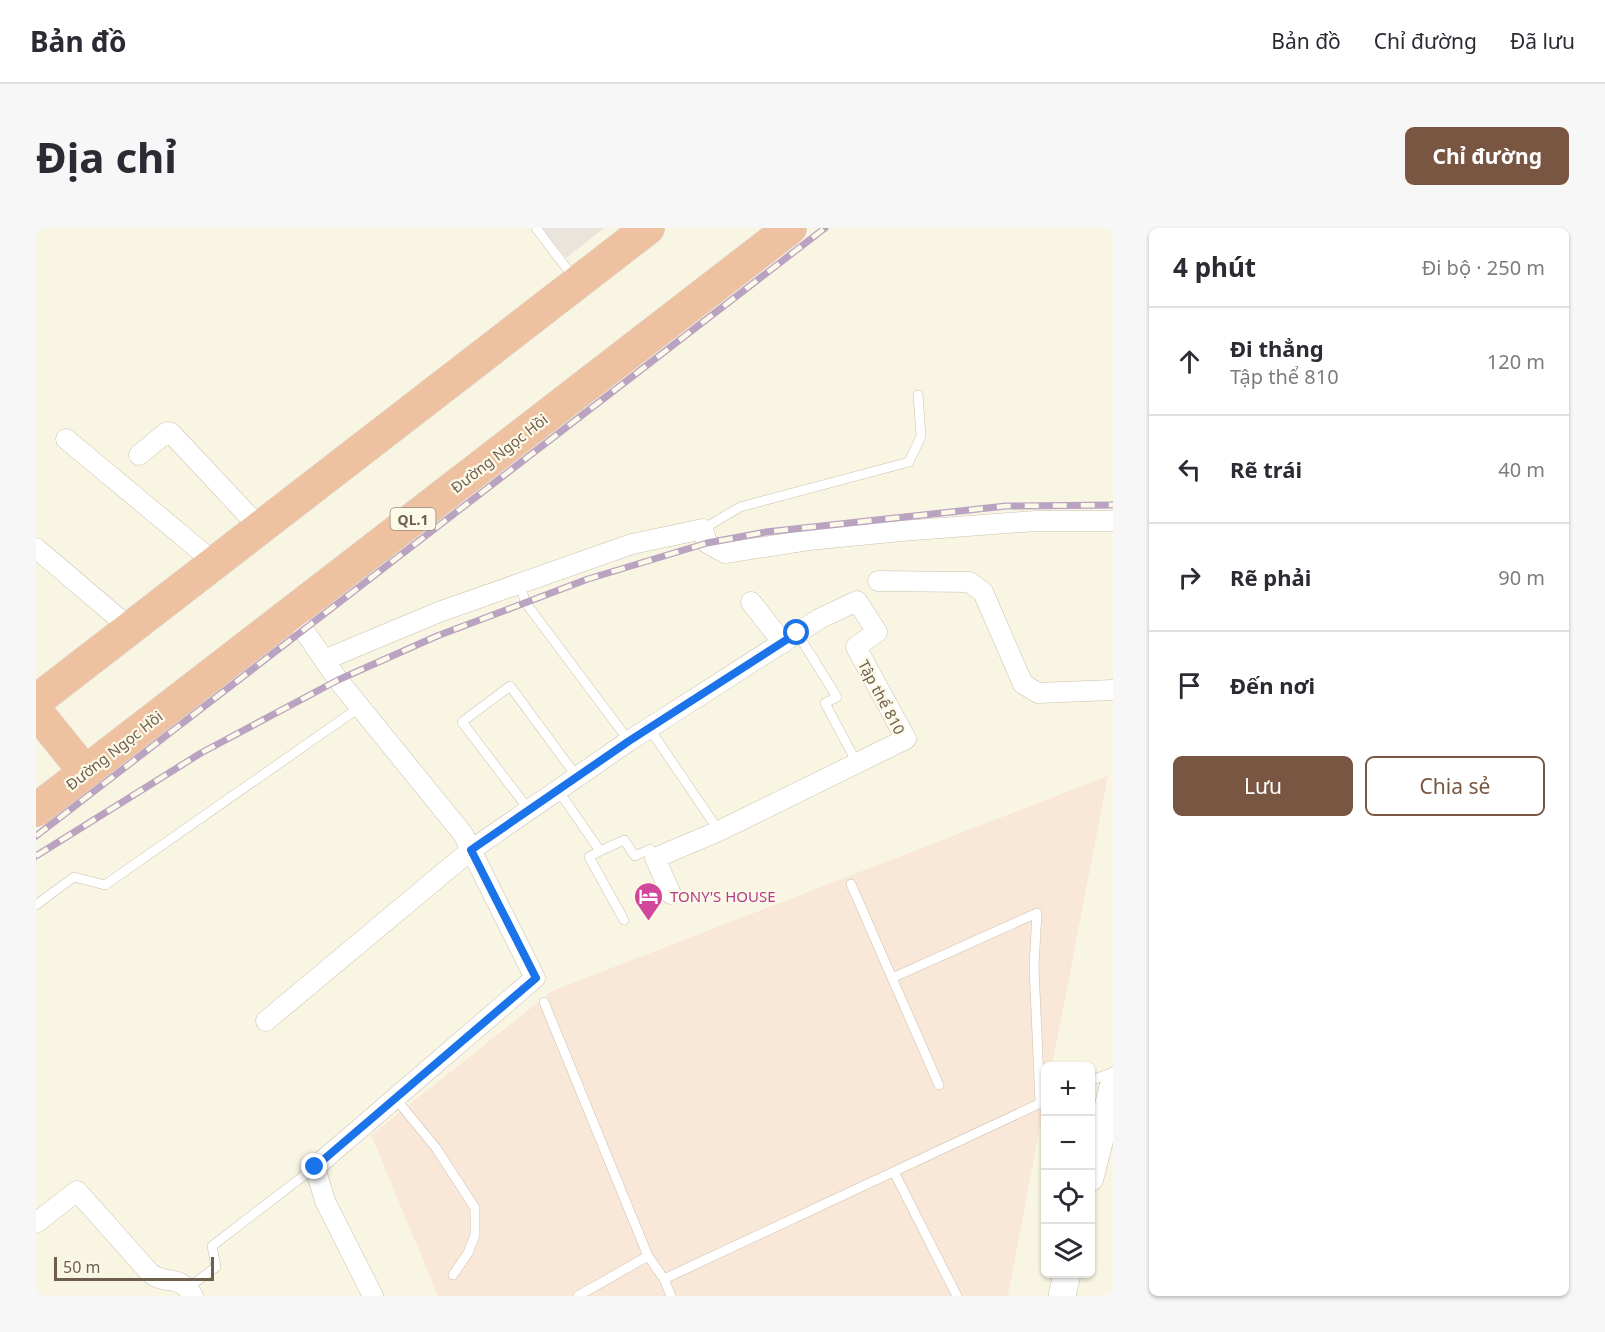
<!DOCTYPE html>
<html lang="vi">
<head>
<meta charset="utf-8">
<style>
	:root { --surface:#fff; --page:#f7f7f7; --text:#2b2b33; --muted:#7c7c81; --line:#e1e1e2; --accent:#785642 }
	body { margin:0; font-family:"Noto Sans",sans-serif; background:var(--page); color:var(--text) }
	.controls { position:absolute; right:18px; bottom:18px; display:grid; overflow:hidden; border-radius:9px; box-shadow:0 2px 4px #0004 }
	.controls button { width:54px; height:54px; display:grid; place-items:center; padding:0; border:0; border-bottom:2px solid var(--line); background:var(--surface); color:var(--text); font:30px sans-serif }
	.scale { position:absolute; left:18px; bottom:15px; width:160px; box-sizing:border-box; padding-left:6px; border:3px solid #6e5f4c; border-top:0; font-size:16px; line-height:21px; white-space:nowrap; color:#6e5f4c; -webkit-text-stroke:4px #fdf9e8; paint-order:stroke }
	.stop { position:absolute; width:18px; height:18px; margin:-14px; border:4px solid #1a73e8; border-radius:50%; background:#fff }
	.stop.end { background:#1a73e8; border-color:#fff; box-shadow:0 2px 6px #0008 }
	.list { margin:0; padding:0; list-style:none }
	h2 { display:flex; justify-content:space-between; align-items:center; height:78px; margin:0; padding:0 24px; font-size:26px }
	h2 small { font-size:20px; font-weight:400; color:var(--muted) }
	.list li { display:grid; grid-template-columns:39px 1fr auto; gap:18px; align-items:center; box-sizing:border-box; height:108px; padding:0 24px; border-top:2px solid var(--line) }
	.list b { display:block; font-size:22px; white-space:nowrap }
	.list p { margin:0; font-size:20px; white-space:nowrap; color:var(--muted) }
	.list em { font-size:20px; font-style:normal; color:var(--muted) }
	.actions { display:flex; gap:12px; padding:18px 24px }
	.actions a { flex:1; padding:14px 0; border:2px solid var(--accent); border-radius:9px; text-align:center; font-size:21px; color:var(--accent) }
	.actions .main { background:var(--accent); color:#fff }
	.icon { flex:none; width:33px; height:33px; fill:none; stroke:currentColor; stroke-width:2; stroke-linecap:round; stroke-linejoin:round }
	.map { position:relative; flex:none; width:1077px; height:1068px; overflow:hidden; border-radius:9px }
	header { display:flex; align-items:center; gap:36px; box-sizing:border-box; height:84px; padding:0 30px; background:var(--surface); border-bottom:2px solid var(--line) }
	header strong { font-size:28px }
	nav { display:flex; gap:33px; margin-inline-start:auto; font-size:21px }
	.intro { display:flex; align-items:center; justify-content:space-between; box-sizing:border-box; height:144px; padding:0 36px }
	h1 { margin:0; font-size:42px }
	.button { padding:15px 27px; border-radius:9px; background:var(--accent); color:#fff; font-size:21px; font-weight:700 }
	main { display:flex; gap:36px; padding:0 36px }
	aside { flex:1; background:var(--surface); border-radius:9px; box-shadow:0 2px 4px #0004 }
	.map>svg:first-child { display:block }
	.commercial { fill:#f9e8d8 }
	.industrial { fill:#e9e5dd }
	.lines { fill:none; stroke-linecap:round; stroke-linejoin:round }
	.lane-casing { stroke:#cbc0ae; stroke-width:10 }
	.street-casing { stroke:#cbc0ae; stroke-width:21 }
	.secondary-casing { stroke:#ccbfa9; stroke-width:28 }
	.highway-casing { stroke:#d9d5d0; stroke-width:34 }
	.lane { stroke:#fff; stroke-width:9 }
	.street { stroke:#fff; stroke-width:20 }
	.secondary { stroke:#fff; stroke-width:27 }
	.highway { stroke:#eec2a0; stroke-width:33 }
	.rail-casing { stroke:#b9a3c1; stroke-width:7 }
	.rail { stroke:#fdf9e8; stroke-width:4.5; stroke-dasharray:14; stroke-linecap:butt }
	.route { stroke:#1a73e8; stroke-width:8 }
	.labels { text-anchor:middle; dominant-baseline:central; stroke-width:4.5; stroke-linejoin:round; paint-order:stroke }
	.shield { fill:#fdf9e8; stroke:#998d7b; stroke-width:1.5 }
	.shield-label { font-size:14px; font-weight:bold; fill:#6e5f4c }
	.street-label { font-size:15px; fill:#6e5f4c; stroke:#fdf9e8 }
	.hotel-label { font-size:15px; fill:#b23c85; stroke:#fdf9e8; text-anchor:start }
</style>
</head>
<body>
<header>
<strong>Bản đồ</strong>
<nav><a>Bản đồ</a><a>Chỉ đường</a><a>Đã lưu</a></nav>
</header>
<div class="intro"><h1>Địa chỉ</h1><a class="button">Chỉ đường</a></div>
<main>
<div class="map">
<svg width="1077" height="1068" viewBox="0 0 1077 1068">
	<rect width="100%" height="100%" fill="#f9f5e3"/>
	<path class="commercial" d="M1072,548L1016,838H1010L1009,872L972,1068H402L335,907L516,763Z"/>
	<path class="industrial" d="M506,0H568L530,30Z"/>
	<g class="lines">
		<defs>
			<path id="lane" d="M500,0L538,50
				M667,301L704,279L873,234L885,208L882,167
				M484,355L489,374L593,513
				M761,405L801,469L789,475L821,535
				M613,500L683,603
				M522,562L564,623L553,629L588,692
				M493,582L426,494L474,458L541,549
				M564,623L588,612L599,628L614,621L619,630
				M815,656L856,750
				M0,677L38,649L69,657L324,479
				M508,774L612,1028L628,1051L635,1068
				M1054,853L1077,844
				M903,857L856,750L1001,685L998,738L1004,875
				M360,871L400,920L439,980V1007L432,1025L417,1047
				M858,944L921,1068
				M628,1051L1009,873
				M152,1060L180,1039L176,1018L279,939
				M542,1068L612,1028"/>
			<path id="street" d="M30,211L179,335
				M103,227L131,204L135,205L224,300
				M0,320L94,400
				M842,353L933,354L947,364L987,456L1002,465L1077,462
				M715,374L747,415
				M256,385L302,452L427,606L499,750L279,939L289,973L337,1068
				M288,432L403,384L596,316L667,301L671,315L689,325L773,312L865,303L1000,293H1077
				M230,793L435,622L593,513L783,391L821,373L841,404L820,419L870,511L683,603L619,630L635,666
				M0,995L41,963L114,1045C130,1058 143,1045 157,1068"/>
			<path id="secondary" d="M1054,950L1077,859
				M1026,1068L1031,1046"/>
			<path id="highway" d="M0,473L612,0
				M0,483L49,544
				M0,582L754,0"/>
		</defs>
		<use href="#lane" class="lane-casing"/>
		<use href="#street" class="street-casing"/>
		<use href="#secondary" class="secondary-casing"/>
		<use href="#highway" class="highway-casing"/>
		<use href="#lane" class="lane"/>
		<use href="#street" class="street"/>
		<use href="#secondary" class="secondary"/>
		<use href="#highway" class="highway"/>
		<defs>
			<path id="rail" d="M0,608L789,0
				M0,628L165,525L302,452L401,408L552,351L671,315L730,304L970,278L1077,277"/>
		</defs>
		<use href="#rail" class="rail-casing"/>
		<use href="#rail" class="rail"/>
	</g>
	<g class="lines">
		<path class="route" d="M279,939L500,750L435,622L593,513L761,405"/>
	</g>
	<defs>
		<symbol id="hotel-pin" viewBox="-11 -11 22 30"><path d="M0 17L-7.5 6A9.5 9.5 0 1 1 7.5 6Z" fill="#d1479c" stroke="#fdf9e8"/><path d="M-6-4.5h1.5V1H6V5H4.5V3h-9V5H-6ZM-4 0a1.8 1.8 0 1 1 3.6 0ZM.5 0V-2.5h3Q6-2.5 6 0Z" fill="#fff"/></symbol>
	</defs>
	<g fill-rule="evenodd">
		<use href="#hotel-pin" x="596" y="652" width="33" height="45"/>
	</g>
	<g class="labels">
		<rect class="shield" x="354.5" y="280" width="45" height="22" rx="4.5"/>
		<g class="shield-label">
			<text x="377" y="291">QL.1</text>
		</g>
		<g class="street-label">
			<text transform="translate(463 225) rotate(-38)">Đường Ngọc Hồi</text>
			<text transform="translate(846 469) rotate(62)">Tập thể 810</text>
			<text transform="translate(78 522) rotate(-38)">Đường Ngọc Hồi</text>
		</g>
		<g class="hotel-label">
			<text x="634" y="668">TONY'S HOUSE</text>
		</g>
	</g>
</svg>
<div class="controls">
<button>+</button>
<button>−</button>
<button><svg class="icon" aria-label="locate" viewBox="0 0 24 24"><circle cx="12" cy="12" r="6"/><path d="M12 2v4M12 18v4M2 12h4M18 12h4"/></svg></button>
<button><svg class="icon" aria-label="layers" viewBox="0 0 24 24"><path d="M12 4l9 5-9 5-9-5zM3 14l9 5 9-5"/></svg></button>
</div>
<div class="scale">50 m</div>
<div class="stop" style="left:761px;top:405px"></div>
<div class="stop end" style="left:279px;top:939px"></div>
</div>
<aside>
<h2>4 phút<small>Đi bộ · 250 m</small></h2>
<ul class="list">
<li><svg class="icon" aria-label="ahead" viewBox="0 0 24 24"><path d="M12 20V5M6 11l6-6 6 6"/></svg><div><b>Đi thẳng</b><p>Tập thể 810</p></div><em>120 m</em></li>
<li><svg class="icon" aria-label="left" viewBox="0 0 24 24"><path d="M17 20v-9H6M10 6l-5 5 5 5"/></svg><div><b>Rẽ trái</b></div><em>40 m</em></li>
<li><svg class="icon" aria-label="right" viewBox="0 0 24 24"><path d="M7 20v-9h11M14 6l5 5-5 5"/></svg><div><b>Rẽ phải</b></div><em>90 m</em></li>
<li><svg class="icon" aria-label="arrive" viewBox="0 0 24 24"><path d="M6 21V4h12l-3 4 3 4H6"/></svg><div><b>Đến nơi</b></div></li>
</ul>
<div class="actions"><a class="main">Lưu</a><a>Chia sẻ</a></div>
</aside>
</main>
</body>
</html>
